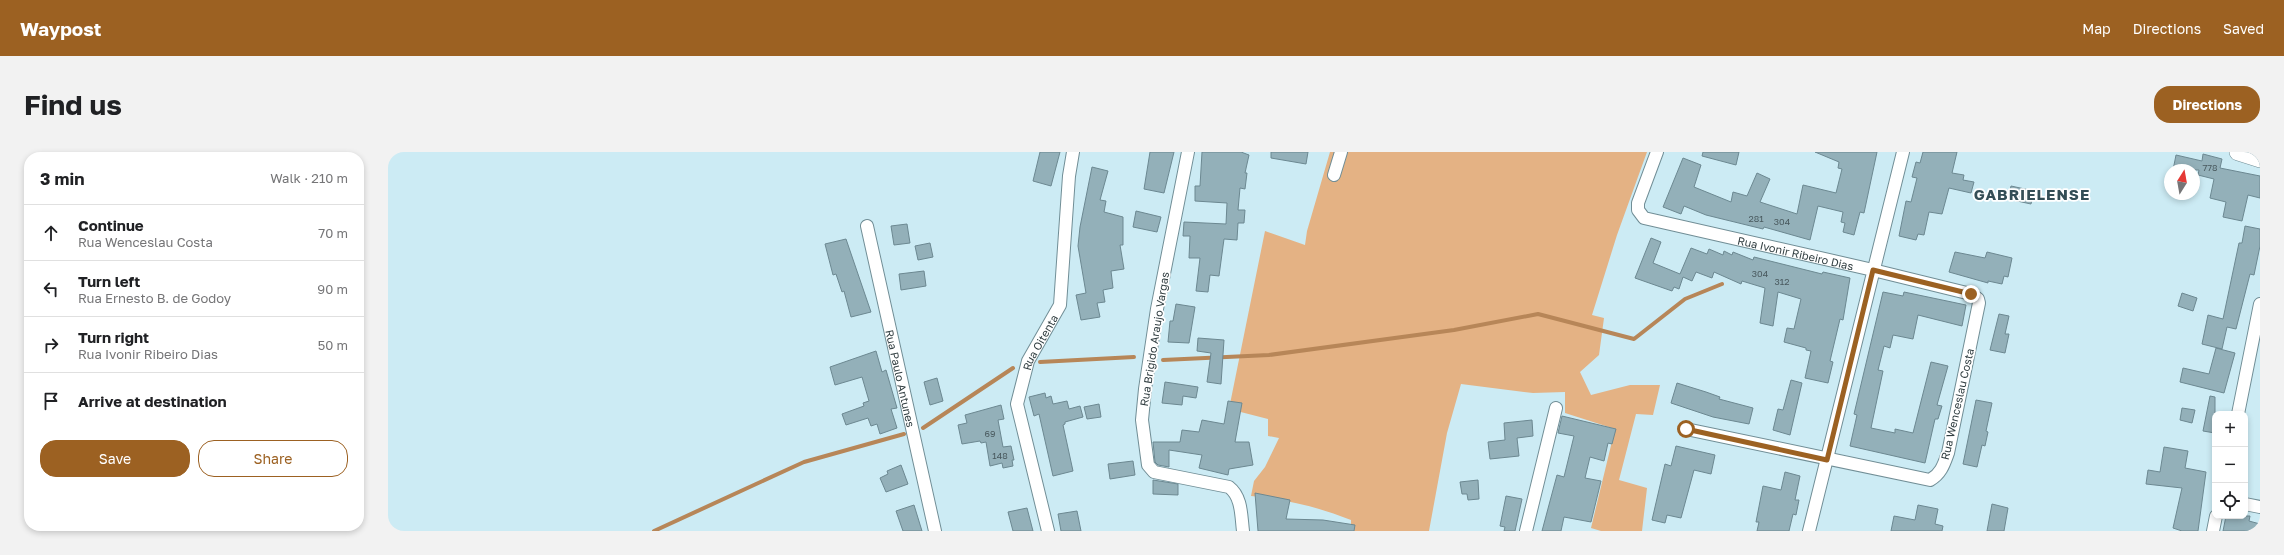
<!DOCTYPE html>
<html lang="en">
<head>
<meta charset="utf-8">
<style>
	:root { --surface:#fff; --page:#f2f2f2; --text:#202124; --muted:#757577; --line:#e0e0e0; --accent:#9c6122 }
	body { margin:0; font-family:"Golos Text",sans-serif; background:var(--page); color:var(--text) }
	.controls { position:absolute; right:12px; bottom:12px; display:grid; overflow:hidden; border-radius:8px; box-shadow:0 2px 6px #0003 }
	.controls button { width:36px; height:36px; display:grid; place-items:center; padding:0; border:0; border-bottom:1px solid var(--line); background:var(--surface); color:var(--text); font:20px sans-serif }
	.compass { position:absolute; left:1776px; top:12px; width:36px; height:36px; border-radius:50%; background:var(--surface); box-shadow:0 2px 6px #0003; rotate:11deg }
	.stop { position:absolute; width:12px; height:12px; margin:-9px; border:3px solid #9c6122; border-radius:50%; background:#fff }
	.stop.end { background:#9c6122; border-color:#fff; box-shadow:0 1px 4px #0008 }
	.list { margin:0; padding:0; list-style:none }
	h2 { display:flex; justify-content:space-between; align-items:center; height:52px; margin:0; padding:0 16px; font-size:17px }
	h2 small { font-size:13px; font-weight:400; color:var(--muted) }
	.list li { display:grid; grid-template-columns:26px 1fr auto; gap:12px; align-items:center; box-sizing:border-box; height:56px; padding:0 16px; border-top:1px solid var(--line) }
	.list b { display:block; font-size:15px; white-space:nowrap }
	.list p { margin:0; font-size:13px; white-space:nowrap; color:var(--muted) }
	.list em { font-size:13px; font-style:normal; color:var(--muted) }
	.actions { display:flex; gap:8px; padding:12px 16px }
	.actions a { flex:1; padding:9px 0; border:1px solid var(--accent); border-radius:16px; text-align:center; font-size:14px; color:var(--accent) }
	.actions .main { background:var(--accent); color:#fff }
	.icon { flex:none; width:22px; height:22px; fill:none; stroke:currentColor; stroke-width:2; stroke-linecap:round; stroke-linejoin:round }
	.map { position:relative; flex:none; width:1872px; height:379px; overflow:hidden; border-radius:16px }
	header { display:flex; align-items:center; gap:24px; box-sizing:border-box; height:56px; padding:0 20px; background:var(--accent); color:#fff }
	header strong { font-size:19px }
	nav { display:flex; gap:22px; margin-inline-start:auto; font-size:14px }
	.intro { display:flex; align-items:center; justify-content:space-between; box-sizing:border-box; height:96px; padding:0 24px }
	h1 { margin:0; font-size:28px }
	.button { padding:10px 18px; border-radius:16px; background:var(--accent); color:#fff; font-size:14px; font-weight:700 }
	main { display:flex; gap:24px; padding:0 24px }
	aside { flex:1; background:var(--surface); border-radius:16px; box-shadow:0 2px 6px #0003 }
	.map>svg:first-child { display:block }
	.green { fill:#e4b284 }
	.lines { fill:none; stroke-linecap:round; stroke-linejoin:round }
	.stream { stroke:#b78658; stroke-width:4 }
	.building { fill:#93b0b9; stroke:#6c8891 }
	.street-casing { stroke:#718e96; stroke-width:14 }
	.secondary-casing { stroke:#718e96; stroke-width:18 }
	.street { stroke:#fff; stroke-width:12 }
	.secondary { stroke:#fff; stroke-width:17 }
	.route { stroke:#9c6122; stroke-width:5 }
	.labels { text-anchor:middle; dominant-baseline:central; stroke-width:3.5; stroke-linejoin:round; paint-order:stroke }
	.number-label { font-size:9px; fill:#4a5a5f }
	.street-label { font-size:11px; fill:#313e41; stroke:#fff }
	.district-label { font-size:15px; font-weight:bold; letter-spacing:1px; fill:#344e56; stroke:#fff }
</style>
</head>
<body>
<header>
<strong>Waypost</strong>
<nav><a>Map</a><a>Directions</a><a>Saved</a></nav>
</header>
<div class="intro"><h1>Find us</h1><a class="button">Directions</a></div>
<main>
<aside>
<h2>3 min<small>Walk · 210 m</small></h2>
<ul class="list">
<li><svg class="icon" aria-label="ahead" viewBox="0 0 24 24"><path d="M12 20V5M6 11l6-6 6 6"/></svg><div><b>Continue</b><p>Rua Wenceslau Costa</p></div><em>70 m</em></li>
<li><svg class="icon" aria-label="left" viewBox="0 0 24 24"><path d="M17 20v-9H6M10 6l-5 5 5 5"/></svg><div><b>Turn left</b><p>Rua Ernesto B. de Godoy</p></div><em>90 m</em></li>
<li><svg class="icon" aria-label="right" viewBox="0 0 24 24"><path d="M7 20v-9h11M14 6l5 5-5 5"/></svg><div><b>Turn right</b><p>Rua Ivonir Ribeiro Dias</p></div><em>50 m</em></li>
<li><svg class="icon" aria-label="arrive" viewBox="0 0 24 24"><path d="M6 21V4h12l-3 4 3 4H6"/></svg><div><b>Arrive at destination</b></div></li>
</ul>
<div class="actions"><a class="main">Save</a><a>Share</a></div>
</aside>
<div class="map">
<svg width="1872" height="379" viewBox="0 0 1872 379">
	<rect width="100%" height="100%" fill="#ccebf4"/>
	<path class="green" d="M942,0H1259L1229,83L1204,163L1216,166L1211,203L1192,220L1203,243L1242,233H1272L1265,263L1248,262L1231,328L1259,336L1254,379H1213L1203,376L1227,277L1177,261V240L1145,241L1073,232L1059,281L1041,379H963V368C930,355 898,347 863,344L866,329L877,315L891,286L880,284V267L841,257L877,79L917,93L919,79Z"/>
	<g class="lines">
		<path class="stream" d="M775,208L881,203L1066,178L1150,162L1246,187L1297,147L1334,132
			M652,210L746,205
			M535,276L625,216
			M266,379L416,310L516,282"/>
	</g>
	<path class="building" d="M652,0H672L663,34L645,29Z
		M762,0H786L776,41L756,37Z
		M814,0H853L861,3L857,21H859L857,37L852,36L850,58H857L856,71H850L849,88L836,87L831,124L822,123L820,140L808,139L812,106H801L802,84H795L796,70L838,72L839,51L807,49V34H812Z
		M883,0H920L918,12L883,6Z
		M1315,0H1351L1348,13L1314,4Z
		M1427,0H1489L1476,61L1472,60L1466,83L1455,80L1457,71L1453,70L1455,60L1430,54L1422,88L1376,75L1375,77L1318,63L1296,54L1293,62L1275,55L1295,6L1313,13L1306,35L1343,50L1345,40L1359,44L1369,21L1382,27L1372,50L1409,62L1415,33L1448,41L1454,17L1450,16L1451,10Z
		M1535,0H1569L1564,21L1576,23L1575,28L1586,30L1583,41L1561,36L1554,62L1541,60L1536,83L1530,82L1528,88L1511,84L1518,49L1523,50L1529,26L1524,25L1528,10L1532,11Z
		M1815,2L1834,7L1832,16L1872,24V46L1860,43L1854,69L1835,65L1838,50L1822,46L1826,27L1810,23L1811,18H1785L1788,3L1814,9Z
		M704,15L720,19L712,48L718,49L716,60L735,65V93H732L736,117L723,119L725,136L715,138L717,150L709,151L712,165L693,168L688,143L698,141L690,94L692,75Z
		M1623,34L1646,39L1643,52L1620,47Z
		M748,59L773,65L769,80L745,75Z
		M519,72L522,91L506,93L503,74Z
		M1857,74L1872,77V94L1866,123L1862,122L1848,177L1839,175L1834,197L1814,192L1820,163L1835,167L1851,91H1854Z
		M1263,86L1273,90L1265,111L1292,122L1303,96L1319,102L1321,97L1335,103L1336,99L1344,103L1345,100L1365,108L1366,105L1434,122L1435,120L1462,126L1455,168L1452,167L1442,209L1445,210L1440,231L1417,226L1423,199L1418,198V196L1396,190L1399,176L1406,177L1413,147L1390,140L1385,174L1372,171L1377,136L1354,129L1353,132L1326,120L1324,126L1308,120L1304,129L1295,125L1291,137L1286,135L1284,139L1247,126Z
		M458,87L483,160L463,165L456,139L454,140L448,122L445,123L437,92Z
		M542,91L545,105L530,108L527,94Z
		M1567,100L1597,106L1599,100L1624,106L1620,125L1616,124L1614,132L1600,129V131L1561,120Z
		M536,119L538,134L513,138L511,122Z
		M1495,140L1515,144L1516,140L1578,153L1574,174L1530,163L1525,187L1505,183L1502,196L1496,194L1490,218L1495,219L1483,276L1507,281V277L1525,281L1543,210L1560,214L1549,253L1554,254L1550,267H1547L1537,311L1462,294L1469,263L1466,262Z
		M1794,141L1809,146L1805,159L1790,154Z
		M788,152L807,155L801,191L780,190L782,169H785Z
		M1611,162L1621,164L1617,182H1621L1617,201L1602,198Z
		M810,186L836,188L833,232L819,230L823,201L809,199Z
		M1828,196L1847,201L1836,241L1792,230L1795,216L1821,222Z
		M488,199L494,220L498,218L509,256L503,257L509,276L492,282L489,272L483,274L480,266L458,273L454,262L476,254L475,251L481,249L474,225L447,233L442,215Z
		M549,226L555,249L542,253L536,230Z
		M1403,228L1414,231L1402,283L1385,278L1390,257L1395,258Z
		M777,230L810,235L808,246L795,244L794,253L774,251Z
		M1289,231L1318,240L1332,245L1331,247L1365,256L1361,272L1325,265L1283,251Z
		M657,241L658,246L663,244L665,252L679,249L681,257L692,254L695,265L677,270V272L675,273L685,319L665,324L651,262L646,264L641,245Z
		M1822,244L1827,245V281L1815,279Z
		M1588,248L1604,251L1598,279L1600,280L1597,294L1594,293L1589,315L1575,312Z
		M840,249L854,251L847,290H861L865,313L841,317L840,323L811,316L814,303L781,298V315L770,313L767,310L765,290H792L794,278L811,280L814,268L836,272Z
		M711,252L713,265L699,267L696,255Z
		M613,253L616,267L610,268L615,295L623,294L626,308H624L625,314L615,316L614,311L602,314L598,290L593,291L592,289L574,292L570,273L579,271L577,263Z
		M1794,256L1807,258L1804,271L1792,268Z
		M1174,264L1228,277L1224,292L1220,291L1216,309L1202,305L1197,326L1213,329L1203,370L1176,365L1173,379H1154L1169,323L1176,325L1186,284L1170,281Z
		M1144,268L1145,284L1129,286L1131,304L1102,307L1100,290L1117,288L1116,271Z
		M1288,294L1327,303L1323,322L1306,318L1293,366L1279,363L1277,371L1264,368L1277,312L1283,314Z
		M1776,295L1800,299L1797,316L1818,320L1810,379H1794L1785,376L1794,336L1758,332L1760,318L1772,320Z
		M745,309L747,323L722,327L720,312Z
		M513,313L520,332L498,340L492,326L500,322L499,319Z
		M1397,320L1412,324L1407,348H1411L1408,363L1405,362L1401,379H1369L1371,370H1368L1375,334L1393,338Z
		M765,328L790,332V343L765,342Z
		M1090,328L1091,347L1080,348L1079,342H1074L1072,330Z
		M867,341L902,348L898,367L935,368L967,373L966,379H870Z
		M1118,344L1134,347L1127,379H1116L1117,375L1112,374Z
		M1604,352L1620,356L1616,379H1599Z
		M526,353L534,379H515L508,359Z
		M1530,353L1550,357L1547,372L1555,374L1554,379H1503L1506,364L1527,368Z
		M639,356L645,379H625L620,360Z
		M689,359L693,379H673L670,362Z
		M1838,364H1862L1861,369L1872,372V379H1835Z"/>
	<g class="lines">
		<defs>
			<g id="street">
				<path d="M800,0L769,157L757,237L754,268L760,313L766,320L841,335C854,345 853,363 855,379"/>
				<path id="s1" d="M1269,0L1250,51V58L1256,66L1485,118L1583,142L1590,147L1591,151L1560,301C1556,312 1553,322 1542,328L1298,277"/>
				<path d="M946,23L953,0"/>
				<path id="s2" d="M479,74L547,379"/>
				<path d="M1850,262L1872,152"/>
				<path d="M1857,352L1872,355"/>
				<path id="s3" d="M660,379L629,252L640,209L672,153L681,24L685,0"/>
				<path d="M1138,379L1168,256"/>
				<path d="M1421,379L1515,0"/>
				<path d="M1825,379L1828,364"/>
			</g>
			<path id="secondary" d="M1850,0L1872,7"/>
		</defs>
		<use href="#street" class="street-casing"/>
		<use href="#secondary" class="secondary-casing"/>
		<use href="#street" class="street"/>
		<use href="#secondary" class="secondary"/>
	</g>
	<g class="lines">
		<path class="route" d="M1298,277L1439,308L1485,118L1583,142"/>
	</g>
	<g class="labels">
		<g class="number-label">
			<text x="1822" y="15">778</text>
			<text x="1368" y="66">281</text>
			<text x="1394" y="69">304</text>
			<text x="1372" y="121">304</text>
			<text x="1394" y="129">312</text>
			<text x="602" y="281">69</text>
			<text x="612" y="303">148</text>
		</g>
		<g class="street-label">
			<text stroke="none"><textPath href="#s1" startOffset="227">Rua Ivonir Ribeiro Dias</textPath></text>
			<text transform="translate(766 187) rotate(-81)">Rua Brigido Araujo Vargas</text>
			<text stroke="none"><textPath href="#s3" startOffset="197">Rua Oitenta</textPath></text>
			<text stroke="none"><textPath href="#s2" startOffset="156">Rua Paulo Antunes</textPath></text>
			<text transform="translate(1569 252) rotate(-77)">Rua Wenceslau Costa</text>
		</g>
		<g class="district-label">
			<text x="1644" y="42">GABRIELENSE</text>
		</g>
	</g>
</svg>
<div class="controls">
<button>+</button>
<button>−</button>
<button><svg class="icon" aria-label="locate" viewBox="0 0 24 24"><circle cx="12" cy="12" r="6"/><path d="M12 2v4M12 18v4M2 12h4M18 12h4"/></svg></button>
</div>
<svg class="compass" viewBox="-18 -18 36 36"><path d="M0-13l5 13h-10z" fill="#e53935"/><path d="M0 13l5-13h-10z" fill="#757577"/></svg>
<div class="stop" style="left:1298px;top:277px"></div>
<div class="stop end" style="left:1583px;top:142px"></div>
</div>
</main>
</body>
</html>
